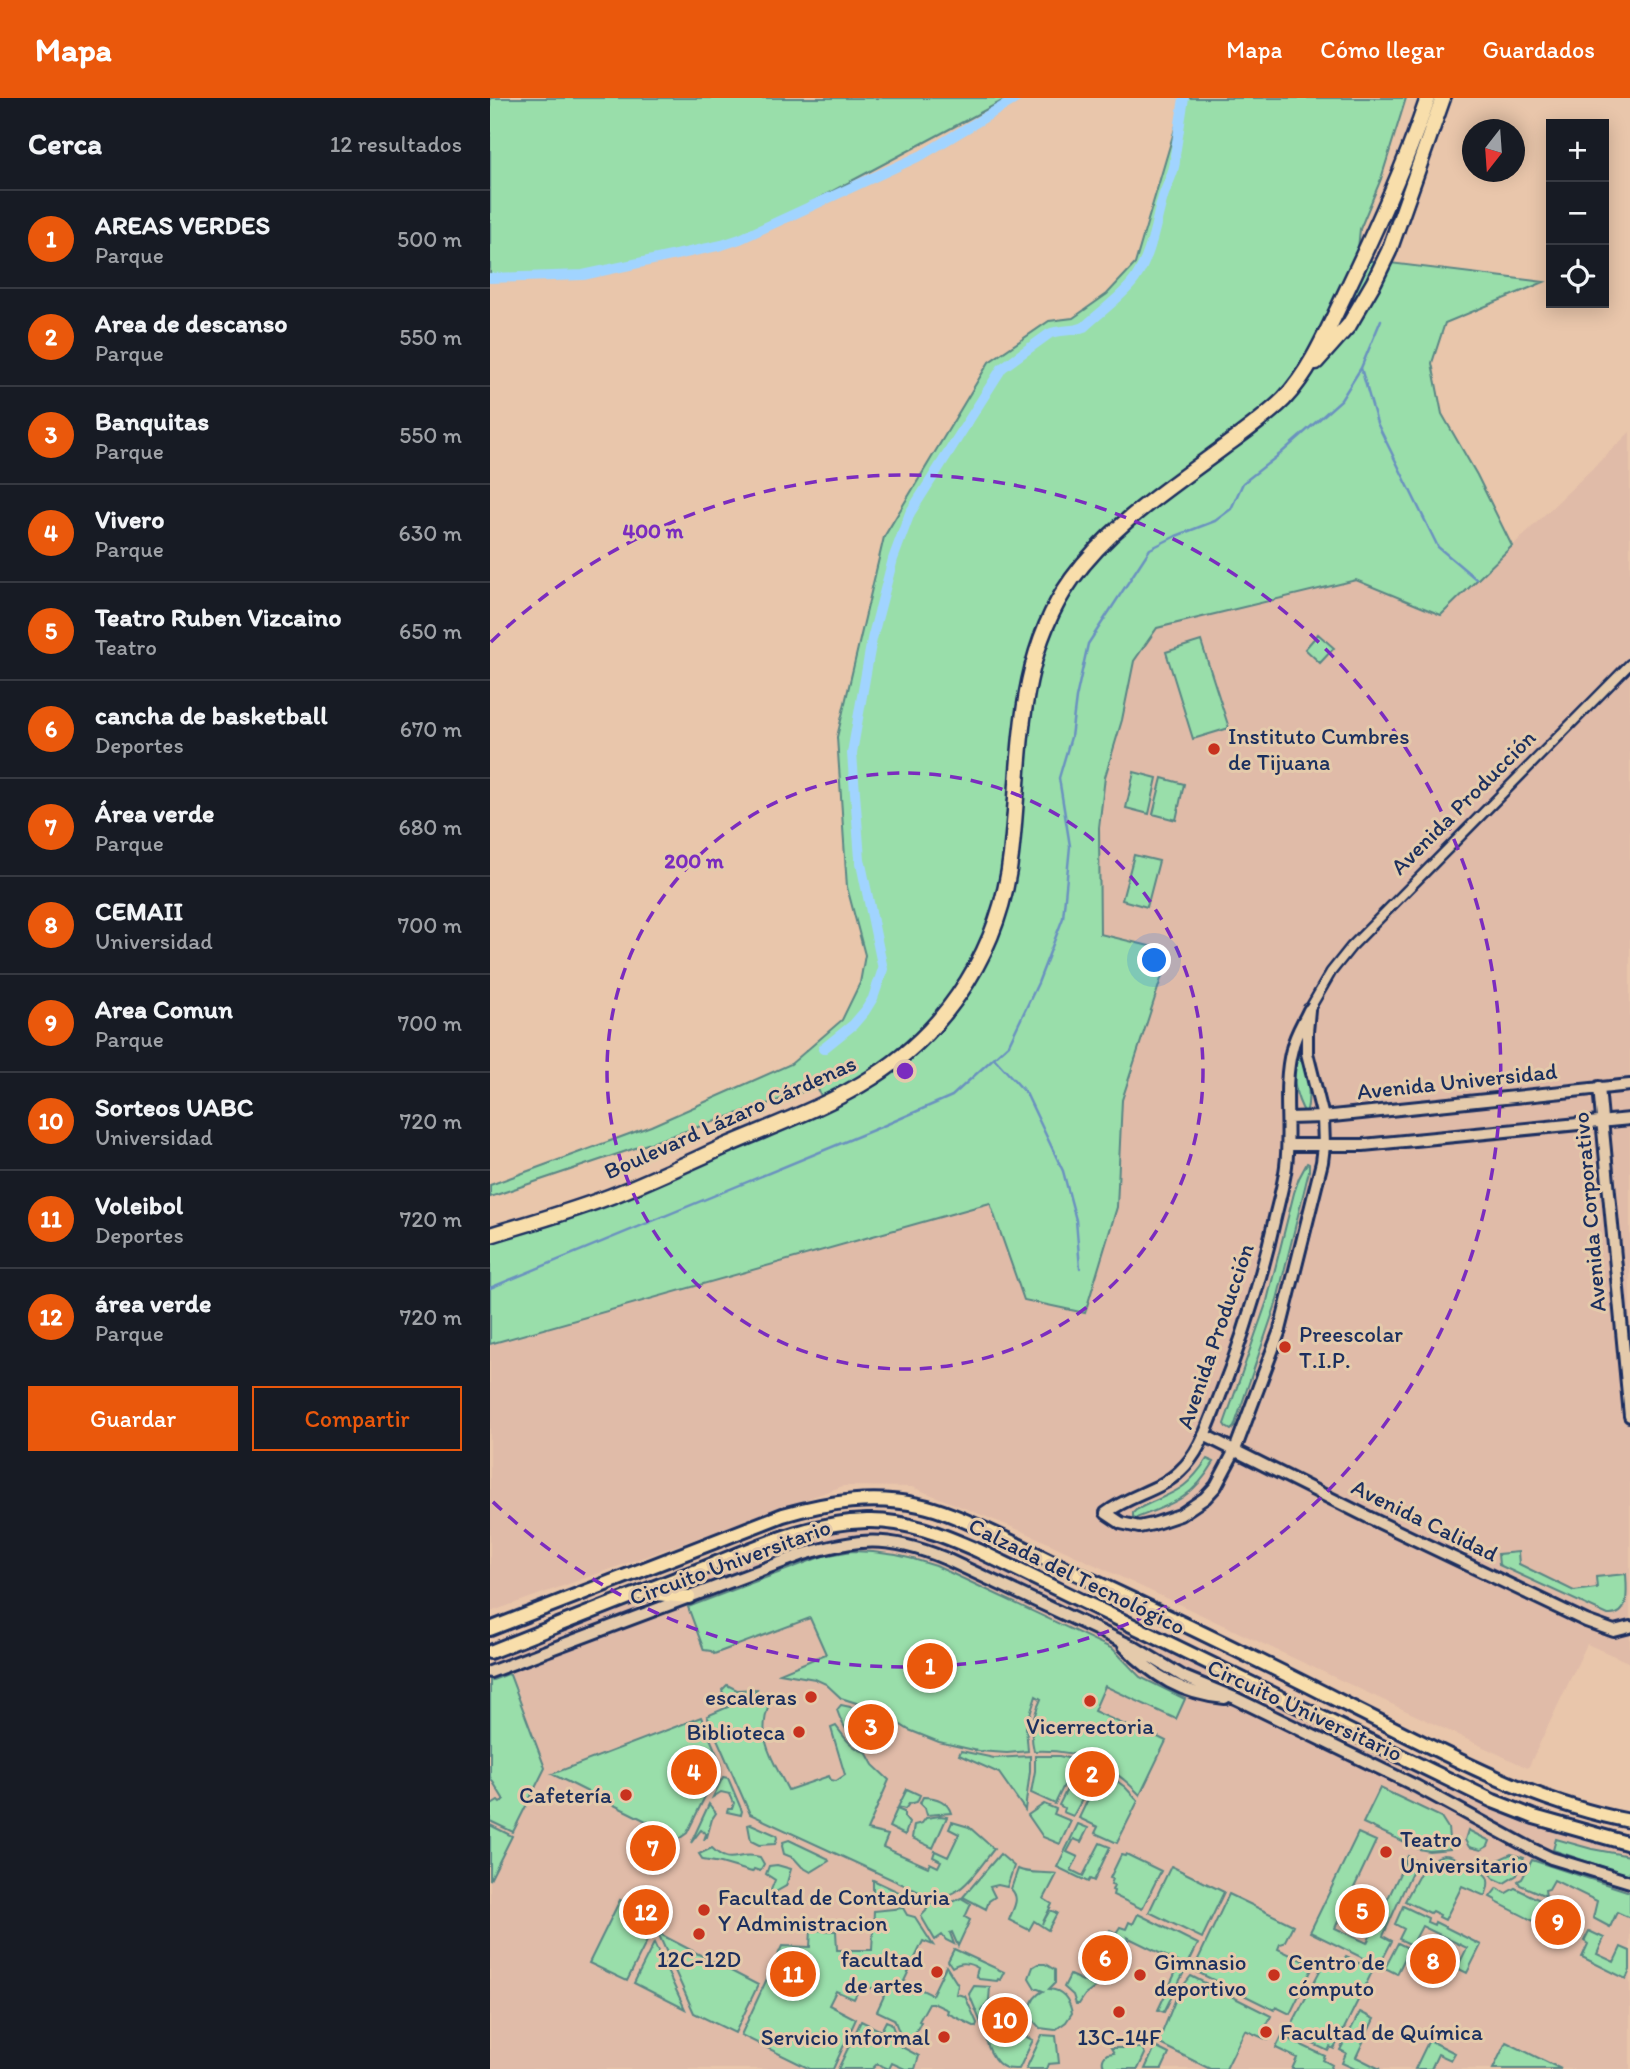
<!DOCTYPE html>
<html lang="es">
<head>
<meta charset="utf-8">
<style>
	:root { --surface:#171b24; --page:#242831; --text:#f1f3f6; --muted:#9ea1a6; --line:#363941; --accent:#ea580c }
	body { margin:0; font-family:Itim,sans-serif; background:var(--page); color:var(--text) }
	.controls { position:absolute; right:21px; top:21px; display:grid; overflow:hidden; border-radius:0px; box-shadow:0 4px 18px #0003 }
	.controls button { width:63px; height:63px; display:grid; place-items:center; padding:0; border:0; border-bottom:2px solid var(--line); background:var(--surface); color:var(--text); font:35px sans-serif }
	.compass { position:absolute; left:972px; top:21px; width:63px; height:63px; border-radius:50%; background:var(--surface); box-shadow:0 4px 18px #0003; rotate:197deg }
	.you { position:absolute; left:665px; top:863px; width:24px; height:24px; margin:-18px; border:5px solid #fff; border-radius:50%; background:#1a73e8; box-shadow:0 0 0 10px #1a73e833 }
	.badge { display:grid; place-items:center; width:46px; height:46px; border-radius:50%; background:var(--accent); color:#fff; font-size:23px; font-weight:700 }
	.pin { position:absolute; translate:-50% -50%; border:4px solid #fff; box-shadow:0 2px 7px #0006 }
	.list { margin:0; padding:0; list-style:none }
	h2 { display:flex; justify-content:space-between; align-items:center; height:91px; margin:0; padding:0 28px; font-size:30px }
	h2 small { font-size:23px; font-weight:400; color:var(--muted) }
	.list li { display:grid; grid-template-columns:46px 1fr auto; gap:21px; align-items:center; box-sizing:border-box; height:98px; padding:0 28px; border-top:2px solid var(--line) }
	.list b { display:block; font-size:26px; white-space:nowrap }
	.list p { margin:0; font-size:23px; white-space:nowrap; color:var(--muted) }
	.list em { font-size:23px; font-style:normal; color:var(--muted) }
	.actions { display:flex; gap:14px; padding:21px 28px }
	.actions a { flex:1; padding:16px 0; border:2px solid var(--accent); border-radius:0px; text-align:center; font-size:24px; color:var(--accent) }
	.actions .main { background:var(--accent); color:#fff }
	.icon { flex:none; width:38px; height:38px; fill:none; stroke:currentColor; stroke-width:2; stroke-linecap:round; stroke-linejoin:round }
	.map { position:relative; flex:none; width:1140px; height:1971px; overflow:hidden }
	header { display:flex; align-items:center; gap:42px; box-sizing:border-box; height:98px; padding:0 35px; background:var(--accent); color:#fff }
	header strong { font-size:33px }
	nav { display:flex; gap:38px; margin-inline-start:auto; font-size:24px }
	main { display:flex }
	aside { flex:1; background:var(--surface) }
	.map>svg:first-child { display:block }
	.built { fill:#e0bba8 }
	.green { fill:#99deaa; stroke:#5a8684; stroke-width:2 }
	.lines { fill:none; stroke-linecap:round; stroke-linejoin:round }
	.stream { stroke:#6b92bf; stroke-width:2.5 }
	.canal { stroke:#a1d4ff; stroke-width:10 }
	.street-casing { stroke:#1b2f5e; stroke-width:13 }
	.secondary-casing { stroke:#1b2f5e; stroke-width:16 }
	.primary-casing { stroke:#1b2f5e; stroke-width:18 }
	.highway-casing { stroke:#1b2f5e; stroke-width:19 }
	.street { stroke:#e4caab; stroke-width:8 }
	.secondary { stroke:#e4caab; stroke-width:10 }
	.primary { stroke:#f8deab; stroke-width:12 }
	.highway { stroke:#f8deab; stroke-width:14 }
	.ring { fill:none; stroke:#7b2cbf; stroke-width:3.5; stroke-dasharray:12 9 }
	.poi-dot { fill:#c8321e; stroke:#e4caab; stroke-width:2.5 }
	.labels { text-anchor:middle; dominant-baseline:central; stroke-width:6; stroke-linejoin:round; paint-order:stroke }
	.poi-label { font-size:23px; fill:#1b2f5e; stroke:#e4caab; text-anchor:start }
	.street-label { font-size:23px; fill:#1b2f5e; stroke:#e4caab }
	.centre { fill:#7b2cbf; stroke:#e4caab; stroke-width:3.5 }
	.ring-label { font-size:21px; text-anchor:middle; font-weight:bold; fill:#7b2cbf; stroke:#e4caab; stroke-width:6; stroke-linejoin:round; paint-order:stroke }
</style>
</head>
<body>
<header>
<strong>Mapa</strong>
<nav><a>Mapa</a><a>Cómo llegar</a><a>Guardados</a></nav>
</header>
<main>
<aside>
<h2>Cerca<small>12 resultados</small></h2>
<ul class="list">
<li><span class="badge">1</span><div><b>AREAS VERDES</b><p>Parque</p></div><em>500 m</em></li>
<li><span class="badge">2</span><div><b>Area de descanso</b><p>Parque</p></div><em>550 m</em></li>
<li><span class="badge">3</span><div><b>Banquitas</b><p>Parque</p></div><em>550 m</em></li>
<li><span class="badge">4</span><div><b>Vivero</b><p>Parque</p></div><em>630 m</em></li>
<li><span class="badge">5</span><div><b>Teatro Ruben Vizcaino</b><p>Teatro</p></div><em>650 m</em></li>
<li><span class="badge">6</span><div><b>cancha de basketball</b><p>Deportes</p></div><em>670 m</em></li>
<li><span class="badge">7</span><div><b>Área verde</b><p>Parque</p></div><em>680 m</em></li>
<li><span class="badge">8</span><div><b>CEMAII</b><p>Universidad</p></div><em>700 m</em></li>
<li><span class="badge">9</span><div><b>Area Comun</b><p>Parque</p></div><em>700 m</em></li>
<li><span class="badge">10</span><div><b>Sorteos UABC</b><p>Universidad</p></div><em>720 m</em></li>
<li><span class="badge">11</span><div><b>Voleibol</b><p>Deportes</p></div><em>720 m</em></li>
<li><span class="badge">12</span><div><b>área verde</b><p>Parque</p></div><em>720 m</em></li>
</ul>
<div class="actions"><a class="main">Guardar</a><a>Compartir</a></div>
</aside>
<div class="map">
<svg width="1140" height="1971" viewBox="0 0 1140 1971">
	<rect width="100%" height="100%" fill="#e9c6ab"/>
	<filter id="ink" filterUnits="userSpaceOnUse"><feTurbulence type="fractalNoise" baseFrequency=".0143" numOctaves="2"/><feDisplacementMap in="SourceGraphic" scale="14" xChannelSelector="R" yChannelSelector="G"/><feConvolveMatrix kernelMatrix="1 2 1 2 8 2 1 2 1" color-interpolation-filters="sRGB"/></filter>
	<g filter="url(#ink)">
		<path class="built" d="M1140,334V1565L1097,1546L1038,1670L539,1436L422,1389L353,1388L0,1514V1242L500,1105L534,1202L626,1109L632,1002L680,854L610,836L609,730L615,679L632,622L644,563L667,530L866,482L951,517Z
			M393,1430L425,1435L450,1444L967,1694L1046,1727L1094,1742L1140,1753V1971H0V1560L305,1444L334,1434Z"/>
		<path class="green" d="M0,0H518L256,139L93,177L0,180Z
			M694,0H916L891,81L870,131L867,161L1054,184L955,225L942,265L952,316L987,377L1022,448L951,517L866,482L667,530L644,563L632,622L615,679L609,730L610,836L680,853L632,1002L627,1109L595,1215L534,1202L500,1105L0,1246V1145L88,1117L337,1011L327,989L0,1099V1087L161,1028L301,966L352,922L370,885L375,857L357,789L347,639L394,439L499,264L559,223L583,220L617,196L645,166Z
			M828,536L844,550L830,565L815,551Z
			M711,543L739,630L703,641L676,554Z
			M644,674L667,680L659,716L636,710Z
			M672,680L694,686L686,722L663,716Z
			M644,757L669,763L657,809L632,802Z
			M808,957C819,974 821,997 816,1017C805,999 800,977 808,957Z
			M817,1065L819,1066V1073L786,1206L744,1329L741,1332L736,1329L734,1326L777,1203L804,1095L809,1080Z
			M717,1361L724,1364C703,1400 683,1406 646,1420L643,1419V1415L646,1412C682,1393 693,1397 717,1361Z
			M362,1453C392,1453 418,1458 446,1468L623,1551L650,1579L695,1601L686,1621L615,1588L604,1613L648,1633L650,1630L676,1643L650,1697C620,1665 589,1651 544,1653C539,1633 543,1619 551,1601L546,1598L536,1629L538,1653L517,1655L488,1653L449,1644L419,1632L385,1611L351,1600L336,1586L325,1581L290,1575L336,1556L320,1520L224,1556L221,1553L214,1552L198,1509L333,1458Z
			M1028,1454L1029,1466L1084,1493L1107,1490L1106,1479L1136,1476C1137,1494 1140,1519 1118,1517L1009,1467L1008,1456Z
			M18,1576L20,1577L55,1670L23,1734L0,1723V1708L8,1703L10,1705L14,1702L0,1679V1583Z
			M237,1587L247,1592L267,1591L265,1595L273,1600L279,1607C266,1641 283,1662 298,1692L339,1678L341,1682L346,1683L355,1677L341,1630L346,1628C354,1639 362,1651 376,1654L383,1667L399,1682L377,1732L398,1737L393,1749L438,1769L440,1765L448,1769L451,1763L443,1759L445,1753L458,1759L469,1736L459,1731L462,1724L479,1729L504,1751C487,1772 471,1803 440,1799L260,1716L217,1618L238,1609L232,1592Z
			M351,1607L370,1611L394,1623L381,1647C362,1644 353,1630 347,1612Z
			M211,1619L231,1666L197,1735L180,1747L168,1741L166,1728L62,1676Z
			M471,1653L504,1660L540,1658V1673L535,1712L509,1675L469,1657Z
			M545,1658H569L586,1662L565,1706L541,1695L545,1673Z
			M620,1678L635,1689L648,1703L627,1745L605,1735L608,1729L589,1720L602,1693L612,1694Z
			M233,1679L238,1680L252,1713L251,1717L237,1714L238,1711H242L244,1705L240,1696L231,1694L223,1699Z
			M581,1683L598,1691L583,1718L573,1714L574,1710L569,1707Z
			M890,1690L951,1719L958,1730L960,1751L939,1753L929,1751L873,1725Z
			M417,1691L430,1697L427,1704L419,1706L415,1711L408,1709Z
			M433,1699C444,1699 457,1702 461,1715L437,1717L435,1710L430,1705Z
			M219,1706L226,1715L222,1721L217,1739L214,1742L216,1736L211,1732L201,1745Z
			M554,1706L566,1711L564,1716L581,1723L570,1746L553,1739L538,1717Z
			M407,1711L414,1714V1719L419,1725L415,1737L399,1729Z
			M450,1718L457,1719L443,1750L422,1740L424,1727L432,1725L436,1720Z
			M261,1726L286,1737L287,1740L285,1746L269,1747L261,1743L258,1727Z
			M588,1726L598,1730L591,1744L584,1741L577,1754L588,1759L581,1772L593,1778L610,1745L620,1749L604,1783L600,1781L598,1784L567,1769Z
			M0,1727L22,1738L0,1782Z
			M978,1732L1000,1743L998,1748L991,1752L979,1749L975,1742Z
			M868,1735L886,1743L845,1830L877,1845L918,1758L924,1762L925,1767L893,1838L902,1843L889,1868L820,1834Z
			M1066,1741L1102,1751L1140,1758V1778L1063,1752Z
			M299,1742L337,1760L339,1763L321,1774L312,1769L304,1760L294,1756L292,1748L293,1744Z
			M222,1750C242,1770 247,1752 270,1759L274,1766L270,1773L264,1771L262,1774L231,1765L213,1762L209,1756Z
			M510,1756L524,1768L517,1789L508,1787L500,1789L505,1799L499,1803L496,1811L473,1799Z
			M636,1756L671,1773L652,1811L623,1797L624,1793L622,1792L624,1787L621,1786L623,1781L620,1780L631,1757L635,1758Z
			M1021,1756L1034,1760L1027,1777L1014,1785L1003,1780L999,1771L995,1768Z
			M953,1757C963,1757 966,1761 974,1765C991,1775 1005,1774 995,1798L972,1788L955,1822L949,1819L950,1817L942,1813L940,1815L915,1803L936,1764Z
			M1042,1762L1140,1794V1820L1127,1814L1120,1829L1103,1820L1107,1803L1064,1782L1059,1791L1055,1792L1056,1798L1030,1787L1028,1783L1032,1781Z
			M287,1767L301,1771L296,1788L282,1796L281,1792L285,1782L276,1776L279,1768Z
			M681,1768L734,1794L712,1840L659,1814Z
			M528,1771C540,1777 554,1773 567,1776L554,1801L562,1806L552,1826L560,1812L567,1815L558,1832L544,1823L539,1832L519,1822C523,1810 531,1801 521,1791Z
			M383,1782L411,1795L414,1801L412,1806L383,1803Z
			M1007,1790L1016,1795L1025,1790L1091,1822L1081,1842L1006,1804V1802L1000,1799Z
			M739,1796L803,1827L794,1845L790,1846L788,1851L813,1863L815,1860L825,1865L800,1916L786,1909L784,1912L703,1872Z
			M471,1800L481,1806L475,1819L480,1822L468,1848L462,1834L460,1835L464,1846L456,1842L452,1837L445,1842L431,1818L436,1813L439,1806H459Z
			M130,1802L159,1818L155,1825L160,1837L137,1883L99,1865Z
			M913,1808L938,1820L937,1824L944,1827L945,1824L991,1847L977,1875L967,1870L977,1850L932,1828L922,1847L909,1841L914,1831L905,1826Z
			M413,1810L417,1817L425,1819L443,1847L433,1843L414,1883L442,1897L456,1868L468,1887L466,1896L475,1898L487,1925L486,1929L457,1915L458,1912L443,1905H439L429,1923L431,1924L419,1947L413,1944L404,1921L387,1913L394,1898L387,1892L371,1887L364,1901L346,1893L339,1907L366,1921L343,1971H320L251,1937L292,1848L320,1849L321,1832L346,1833L347,1852H382L384,1813Z
			M648,1816L708,1846L674,1914L668,1912L690,1865L637,1839L638,1842L619,1879L617,1878L614,1885L612,1883L614,1877L610,1874L613,1869L608,1866L610,1862L608,1861L611,1853L620,1856L611,1852L620,1832L626,1835L630,1829L636,1831L639,1824L643,1826Z
			M1099,1833L1114,1840L1107,1856L1124,1864L1131,1849L1140,1853V1872L1136,1881L1092,1859L1098,1846L1094,1843Z
			M168,1835L268,1887L245,1935L204,1915Z
			M164,1845L195,1911L144,1885Z
			M908,1845L928,1855L925,1862L916,1858L907,1876L895,1870Z
			M464,1851L514,1874L510,1882L508,1881L507,1883L489,1881L486,1877L488,1870C479,1865 472,1863 462,1869L458,1863Z
			M856,1859L883,1872L844,1951L840,1949L838,1953L798,1934L836,1861L851,1868Z
			M548,1866H555L565,1872V1885L559,1891C573,1892 579,1901 582,1915L576,1924L565,1932L550,1930C537,1918 538,1901 553,1893L545,1890L539,1880L543,1869Z
			M580,1877L606,1889L595,1897L589,1906H586L583,1897L574,1889Z
			M701,1878L781,1918L776,1929L783,1933L778,1942L755,1932L736,1971H720L668,1945L689,1893Z
			M484,1888L500,1889L499,1902L491,1913L498,1922L494,1932L479,1896Z
			M870,1914L884,1921L866,1959L890,1971H865L852,1965L856,1955L850,1952Z
			M371,1923L391,1933L396,1923L401,1925L410,1948L429,1958L425,1971H415L402,1965L399,1971L387,1966L382,1971H348Z
			M496,1933L506,1937L526,1934L543,1942L529,1971C526,1971 519,1971 516,1970C503,1965 495,1946 496,1933Z
			M552,1937L566,1938L569,1965L558,1966L556,1971H536Z
			M792,1938L835,1958L833,1962L842,1967L840,1971H802L807,1960L786,1950Z
			M939,1942L965,1955L961,1962L948,1956L941,1971H925Z
			M1016,1944L1071,1971H1003Z
			M665,1949L679,1956L672,1971H655Z
			M621,1950H652L655,1956L648,1971H616C611,1966 612,1960 617,1956L624,1955Z"/>
		<g class="lines">
			<path class="stream" d="M871,270L887,325L948,449L986,481
				M504,960L536,995L573,1073L586,1122L590,1170
				M0,1190L393,1028L462,998L519,946L548,885L573,820L580,748L569,680L581,639L586,600L598,546L660,451L686,438L725,423L741,411L753,385L790,356L851,302L871,270L891,222"/>
			<path class="canal" d="M0,180L93,177L232,147L250,141L432,57L527,0
				M333,951L363,927L375,913L383,900L393,871L370,761L362,655L382,541L403,461L420,415L512,270L559,236C570,231 582,234 594,229C609,215 634,197 645,181C662,156 665,126 673,99C677,86 687,70 685,57L694,0"/>
			<defs>
				<path id="street" d="M819,912L841,874L861,849L1140,566"/>
				<path id="secondary" d="M819,912L817,934V955L833,1019L834,1048L832,1064L790,1232L745,1352L726,1388L715,1400L690,1417L663,1426L649,1429L631,1425L616,1415C639,1397 670,1393 690,1373C710,1355 718,1327 728,1303C752,1243 772,1179 786,1115C790,1099 794,1084 796,1068C801,1029 792,989 802,951C805,937 813,925 819,912Z
					M1109,989L1140,1318
					M798,1020L833,1019L1140,987
					M799,1047H873L1140,1021
					M714,1337L880,1420L1096,1523L1124,1533L1140,1529
					M634,1548C664,1578 691,1596 735,1600
					M0,1574L311,1457C367,1440 398,1437 454,1460L644,1549L694,1579L745,1600L926,1688L1042,1751L1061,1760L1140,1784"/>
				<path id="primary" d="M154,1495L199,1499
					M0,1531L293,1417C338,1404 383,1397 429,1407C453,1412 476,1423 498,1433C531,1448 562,1464 594,1479C684,1521 773,1564 861,1609C952,1654 1040,1704 1140,1723
					M0,1554C70,1526 139,1499 209,1472C263,1451 318,1424 377,1423C417,1422 453,1437 489,1453L1003,1703L1044,1719L1140,1746"/>
				<path id="highway" d="M826,264L859,227L884,184L899,153L953,0
					M0,1137C43,1124 87,1112 129,1095C166,1080 202,1063 238,1047C287,1026 338,1008 383,979C460,930 511,848 521,757C532,663 524,562 582,481C622,425 684,387 738,346C757,332 777,318 794,301C821,272 837,233 854,198C885,133 915,68 938,0"/>
			</defs>
			<use href="#street" class="street-casing"/>
			<use href="#secondary" class="secondary-casing"/>
			<use href="#primary" class="primary-casing"/>
			<use href="#highway" class="highway-casing"/>
			<use href="#street" class="street"/>
			<use href="#secondary" class="secondary"/>
			<use href="#primary" class="primary"/>
			<use href="#highway" class="highway"/>
		</g>
	</g>
	<g class="ring">
		<circle cx="415" cy="973" r="298"/>
		<path d="M1 544A596 596 0 1 1 1 1402"/>
	</g>
	<g class="poi-dot">
		<circle cx="724" cy="651" r="7"/>
		<circle cx="795" cy="1249" r="7"/>
		<circle cx="321" cy="1599" r="7"/>
		<circle cx="600" cy="1603" r="7"/>
		<circle cx="309" cy="1634" r="7"/>
		<circle cx="136" cy="1697" r="7"/>
		<circle cx="896" cy="1754" r="7"/>
		<circle cx="214" cy="1812" r="7"/>
		<circle cx="209" cy="1836" r="7"/>
		<circle cx="447" cy="1874" r="7"/>
		<circle cx="650" cy="1877" r="7"/>
		<circle cx="784" cy="1877" r="7"/>
		<circle cx="629" cy="1914" r="7"/>
		<circle cx="776" cy="1934" r="7"/>
		<circle cx="454" cy="1939" r="7"/>
	</g>
	<g class="labels">
		<g class="poi-label">
			<text x="738" y="638">Instituto Cumbres<tspan x="738" dy="26">de Tijuana</tspan></text>
			<text x="809" y="1236">Preescolar<tspan x="809" dy="26">T.I.P.</tspan></text>
			<text x="307" y="1599" text-anchor="end">escaleras</text>
			<text x="600" y="1628" text-anchor="middle">Vicerrectoria</text>
			<text x="295" y="1634" text-anchor="end">Biblioteca</text>
			<text x="122" y="1697" text-anchor="end">Cafetería</text>
			<text x="910" y="1741">Teatro<tspan x="910" dy="26">Universitario</tspan></text>
			<text x="228" y="1799">Facultad de Contaduria<tspan x="228" dy="26">Y Administracion</tspan></text>
			<text x="209" y="1861" text-anchor="middle">12C-12D</text>
			<text x="433" y="1861" text-anchor="end">facultad<tspan x="433" dy="26">de artes</tspan></text>
			<text x="664" y="1864">Gimnasio<tspan x="664" dy="26">deportivo</tspan></text>
			<text x="798" y="1864">Centro de<tspan x="798" dy="26">cómputo</tspan></text>
			<text x="790" y="1934">Facultad de Química</text>
			<text x="440" y="1939" text-anchor="end">Servicio informal</text>
			<text x="629" y="1939" text-anchor="middle">13C-14F</text>
		</g>
		<g class="street-label">
			<text transform="translate(973 704) rotate(-45)">Avenida Producción</text>
			<text transform="translate(967 983) rotate(-6)">Avenida Universidad</text>
			<text transform="translate(240 1019) rotate(-24)">Boulevard Lázaro Cárdenas</text>
			<text transform="translate(1099 1114) rotate(-95)">Avenida Corporativo</text>
			<text transform="translate(725 1238) rotate(-71)">Avenida Producción</text>
			<text transform="translate(935 1422) rotate(26)">Avenida Calidad</text>
			<text transform="translate(240 1464) rotate(-20)">Circuito Universitario</text>
			<text transform="translate(587 1478) rotate(26)">Calzada del Tecnológico</text>
			<text transform="translate(815 1612) rotate(25)">Circuito Universitario</text>
		</g>
	</g>
	<circle cx="415" cy="973" r="10" class="centre"/>
	<g class="ring-label">
		<text x="163" y="440">400 m</text>
		<text x="204" y="770">200 m</text>
	</g>
</svg>
<div class="controls">
<button>+</button>
<button>−</button>
<button><svg class="icon" aria-label="locate" viewBox="0 0 24 24"><circle cx="12" cy="12" r="6"/><path d="M12 2v4M12 18v4M2 12h4M18 12h4"/></svg></button>
</div>
<svg class="compass" viewBox="-18 -18 36 36"><path d="M0-13l5 13h-10z" fill="#e53935"/><path d="M0 13l5-13h-10z" fill="#9ea1a6"/></svg>
<div class="you"></div>
<div class="pin badge" style="left:440px;top:1568px">1</div>
<div class="pin badge" style="left:602px;top:1676px">2</div>
<div class="pin badge" style="left:381px;top:1629px">3</div>
<div class="pin badge" style="left:204px;top:1674px">4</div>
<div class="pin badge" style="left:872px;top:1813px">5</div>
<div class="pin badge" style="left:615px;top:1860px">6</div>
<div class="pin badge" style="left:163px;top:1750px">7</div>
<div class="pin badge" style="left:943px;top:1863px">8</div>
<div class="pin badge" style="left:1068px;top:1824px">9</div>
<div class="pin badge" style="left:515px;top:1922px">10</div>
<div class="pin badge" style="left:303px;top:1876px">11</div>
<div class="pin badge" style="left:156px;top:1814px">12</div>
</div>
</main>
</body>
</html>
